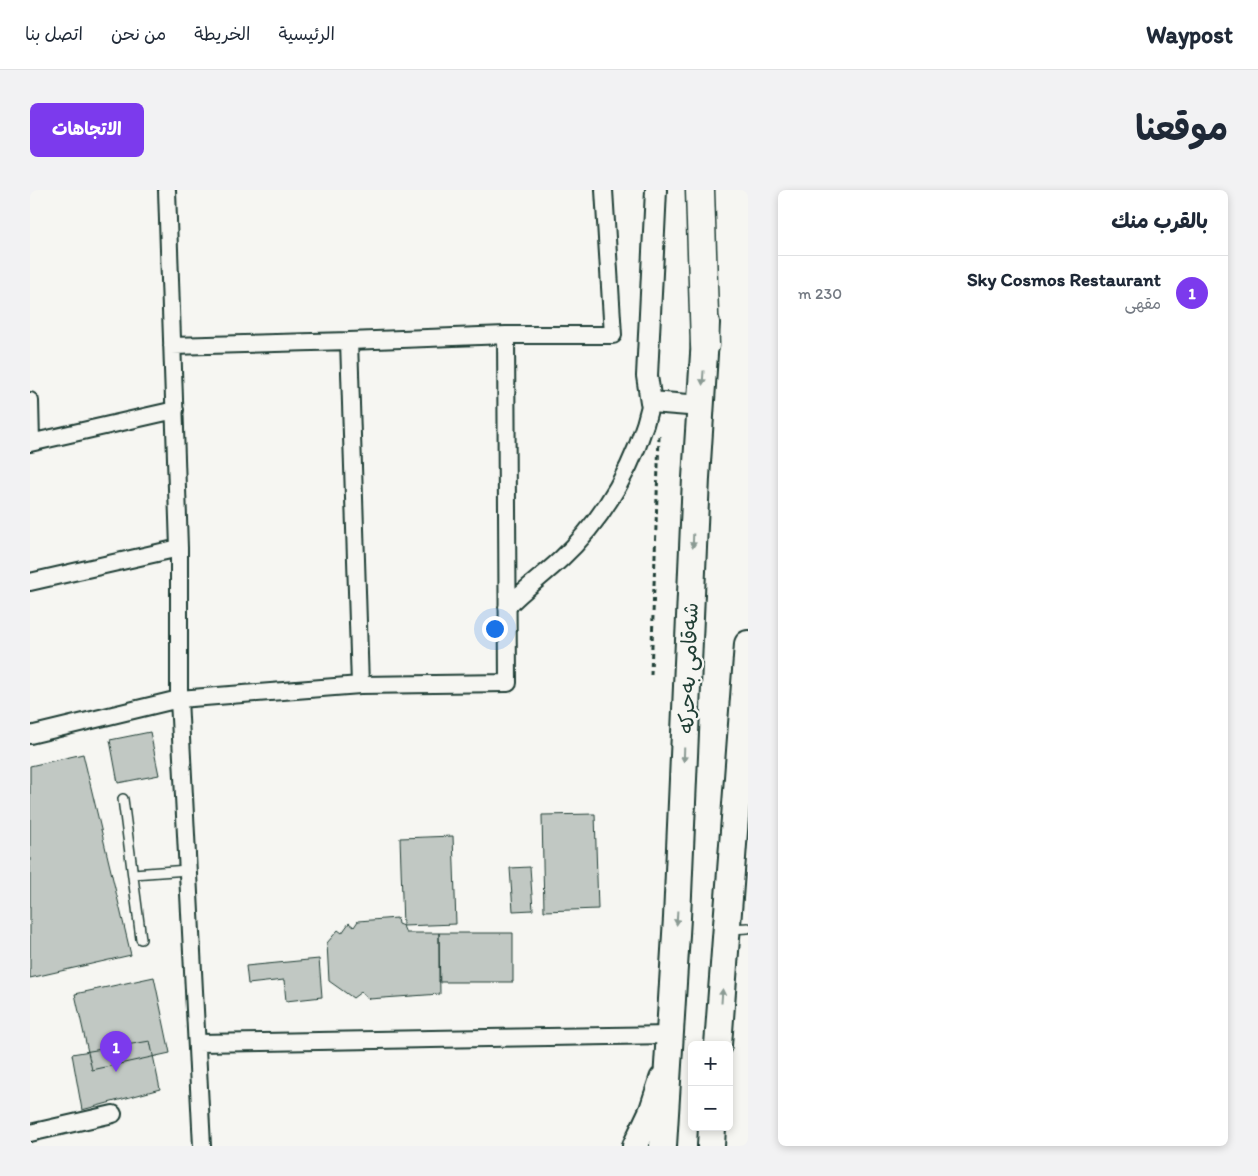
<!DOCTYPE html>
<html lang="ar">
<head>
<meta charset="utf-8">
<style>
	:root { --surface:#fff; --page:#f2f2f3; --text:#1f2937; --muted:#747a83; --line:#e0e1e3; --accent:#7c3aed }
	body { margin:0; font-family:Itim,"Playpen Sans Arabic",sans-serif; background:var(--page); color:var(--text); direction:rtl }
	.controls { position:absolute; right:15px; bottom:15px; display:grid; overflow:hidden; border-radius:8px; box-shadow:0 2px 8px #0003 }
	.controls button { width:45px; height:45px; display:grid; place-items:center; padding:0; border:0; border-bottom:1px solid var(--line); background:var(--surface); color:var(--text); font:25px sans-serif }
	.you { position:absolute; left:464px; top:438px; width:18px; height:18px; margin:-12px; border:4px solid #fff; border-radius:50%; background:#1a73e8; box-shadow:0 0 0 8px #1a73e833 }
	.badge { display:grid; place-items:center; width:32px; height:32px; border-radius:50%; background:var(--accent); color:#fff; font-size:16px; font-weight:700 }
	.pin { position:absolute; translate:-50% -41px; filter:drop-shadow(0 1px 2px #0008) }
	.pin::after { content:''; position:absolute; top:26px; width:18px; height:15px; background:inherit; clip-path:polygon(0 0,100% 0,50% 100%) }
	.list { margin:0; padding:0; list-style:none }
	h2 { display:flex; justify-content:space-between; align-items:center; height:65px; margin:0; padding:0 20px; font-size:21px }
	h2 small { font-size:16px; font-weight:400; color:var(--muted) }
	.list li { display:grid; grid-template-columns:32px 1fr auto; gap:15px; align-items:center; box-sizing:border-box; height:75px; padding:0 20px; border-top:1px solid var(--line) }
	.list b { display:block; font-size:19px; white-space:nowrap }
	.list p { margin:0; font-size:16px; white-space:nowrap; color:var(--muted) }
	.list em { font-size:16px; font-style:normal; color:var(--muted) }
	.map { position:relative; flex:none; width:718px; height:956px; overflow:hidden; direction:ltr; border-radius:8px }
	header { display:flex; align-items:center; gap:30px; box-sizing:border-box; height:70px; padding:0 25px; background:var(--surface); border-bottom:1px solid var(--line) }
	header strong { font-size:24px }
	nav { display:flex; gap:28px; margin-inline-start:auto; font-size:18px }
	.intro { display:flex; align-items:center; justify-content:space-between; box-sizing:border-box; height:120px; padding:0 30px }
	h1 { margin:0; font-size:35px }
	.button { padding:12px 22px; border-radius:8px; background:var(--accent); color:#fff; font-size:18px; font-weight:700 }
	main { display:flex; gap:30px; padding:0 30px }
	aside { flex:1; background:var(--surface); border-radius:8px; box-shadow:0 2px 8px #0003 }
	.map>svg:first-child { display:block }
	.building { fill:#c1c8c3; stroke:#1f3d34 }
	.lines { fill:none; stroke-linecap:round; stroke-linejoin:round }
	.service-casing { stroke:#1f3d34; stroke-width:12 }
	.minor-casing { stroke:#1f3d34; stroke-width:20 }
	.tertiary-casing { stroke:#1f3d34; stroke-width:24 }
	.secondary-casing { stroke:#1f3d34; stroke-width:28 }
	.primary-casing { stroke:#1f3d34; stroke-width:30 }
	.motorway-casing { stroke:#1f3d34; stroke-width:31 }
	.path { stroke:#1f3d34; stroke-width:3; stroke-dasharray:5 4; stroke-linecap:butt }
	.service { stroke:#f6f6f2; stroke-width:9 }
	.minor { stroke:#f6f6f2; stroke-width:16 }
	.tertiary { stroke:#f6f6f2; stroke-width:20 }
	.secondary { stroke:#f6f6f2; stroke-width:24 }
	.primary { stroke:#f6f6f2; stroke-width:26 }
	.motorway { stroke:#f6f6f2; stroke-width:28 }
	.oneway { fill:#8a9a93 }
	.labels { text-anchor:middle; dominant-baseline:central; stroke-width:4.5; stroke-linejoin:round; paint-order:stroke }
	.street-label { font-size:21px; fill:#1f3d34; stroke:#f6f6f2 }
</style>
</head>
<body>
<header>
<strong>Waypost</strong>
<nav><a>الرئيسية</a><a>الخريطة</a><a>من نحن</a><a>اتصل بنا</a></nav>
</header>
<div class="intro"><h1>موقعنا</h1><a class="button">الاتجاهات</a></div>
<main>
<aside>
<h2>بالقرب منك<small></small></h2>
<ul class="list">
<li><span class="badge">1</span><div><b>Sky Cosmos Restaurant</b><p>مقهى</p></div><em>230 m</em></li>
</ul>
</aside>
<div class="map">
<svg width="718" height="956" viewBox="0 0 718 956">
	<rect width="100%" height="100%" fill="#f6f6f2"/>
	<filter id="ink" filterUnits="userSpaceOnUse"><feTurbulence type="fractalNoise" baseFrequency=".02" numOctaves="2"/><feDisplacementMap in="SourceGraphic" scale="10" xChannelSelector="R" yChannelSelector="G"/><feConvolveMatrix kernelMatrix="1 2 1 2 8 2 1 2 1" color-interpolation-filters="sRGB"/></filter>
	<g filter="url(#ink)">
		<path class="building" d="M120,542L129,585L88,593L80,550Z
			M53,564L101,765L0,788V576Z
			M565,624L568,719L514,721L512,625Z
			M423,646L426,734L373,736L370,648Z
			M500,677L503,720L483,721L480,678Z
			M367,728L368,734L373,736L376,743H409L410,804L339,809L331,802L323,808L299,791L297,753L308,740L312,743L319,733L324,737L328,731Z
			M409,743H483V792H409Z
			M289,769L292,807L256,811L254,790L218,794L216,776Z
			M124,787L140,863L62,880L45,804Z
			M120,851L130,899L52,920L42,864Z"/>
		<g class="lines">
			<defs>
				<path id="service" d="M93,609L111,749
					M103,684L158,680
					M700,739L718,738"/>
				<path id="minor" d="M137,0L149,358V509L172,956
					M476,145H583L574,0
					M142,156L319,151
					M0,211L1,252
					M0,253L145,220
					M0,392L149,358
					M477,417C494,399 513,386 531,369C575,328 608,270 621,212
					M0,545L149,509L330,495L478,493L476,145L319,151L330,495
					M167,853L641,845
					M0,943L83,924"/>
				<path id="tertiary" d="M626,0L617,186L621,212L671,216"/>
				<path id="secondary" d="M605,956L622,920L632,889"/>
				<path id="primary" d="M688,855L718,454
					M633,956L647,728L666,288L676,133
					M681,956L682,937"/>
				<path id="motorway" d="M670,0L675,155"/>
			</defs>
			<use href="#service" class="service-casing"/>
			<use href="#minor" class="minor-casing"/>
			<use href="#tertiary" class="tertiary-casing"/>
			<use href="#secondary" class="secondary-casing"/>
			<use href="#primary" class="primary-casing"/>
			<use href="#motorway" class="motorway-casing"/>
			<path class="path" d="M621,485L629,246"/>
			<use href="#service" class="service"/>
			<use href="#minor" class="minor"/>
			<use href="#tertiary" class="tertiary"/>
			<use href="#secondary" class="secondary"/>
			<use href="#primary" class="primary"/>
			<use href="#motorway" class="motorway"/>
		</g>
		<defs><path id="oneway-solid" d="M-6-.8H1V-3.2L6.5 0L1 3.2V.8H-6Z" transform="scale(1.25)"/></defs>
		<g class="oneway">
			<use href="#oneway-solid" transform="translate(673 188) rotate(94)"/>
			<use href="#oneway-solid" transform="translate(663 351) rotate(92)"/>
			<use href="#oneway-solid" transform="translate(654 565) rotate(92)"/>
			<use href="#oneway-solid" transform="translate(647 728) rotate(93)"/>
			<use href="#oneway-solid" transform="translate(692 806) rotate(-86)"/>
		</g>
	</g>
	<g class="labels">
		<g class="street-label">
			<text transform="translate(658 478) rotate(-88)">شەقامی بەحرکە</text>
		</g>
	</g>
</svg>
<div class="controls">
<button>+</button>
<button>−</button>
</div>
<div class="you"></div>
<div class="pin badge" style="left:86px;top:882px">1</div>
</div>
</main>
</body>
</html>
